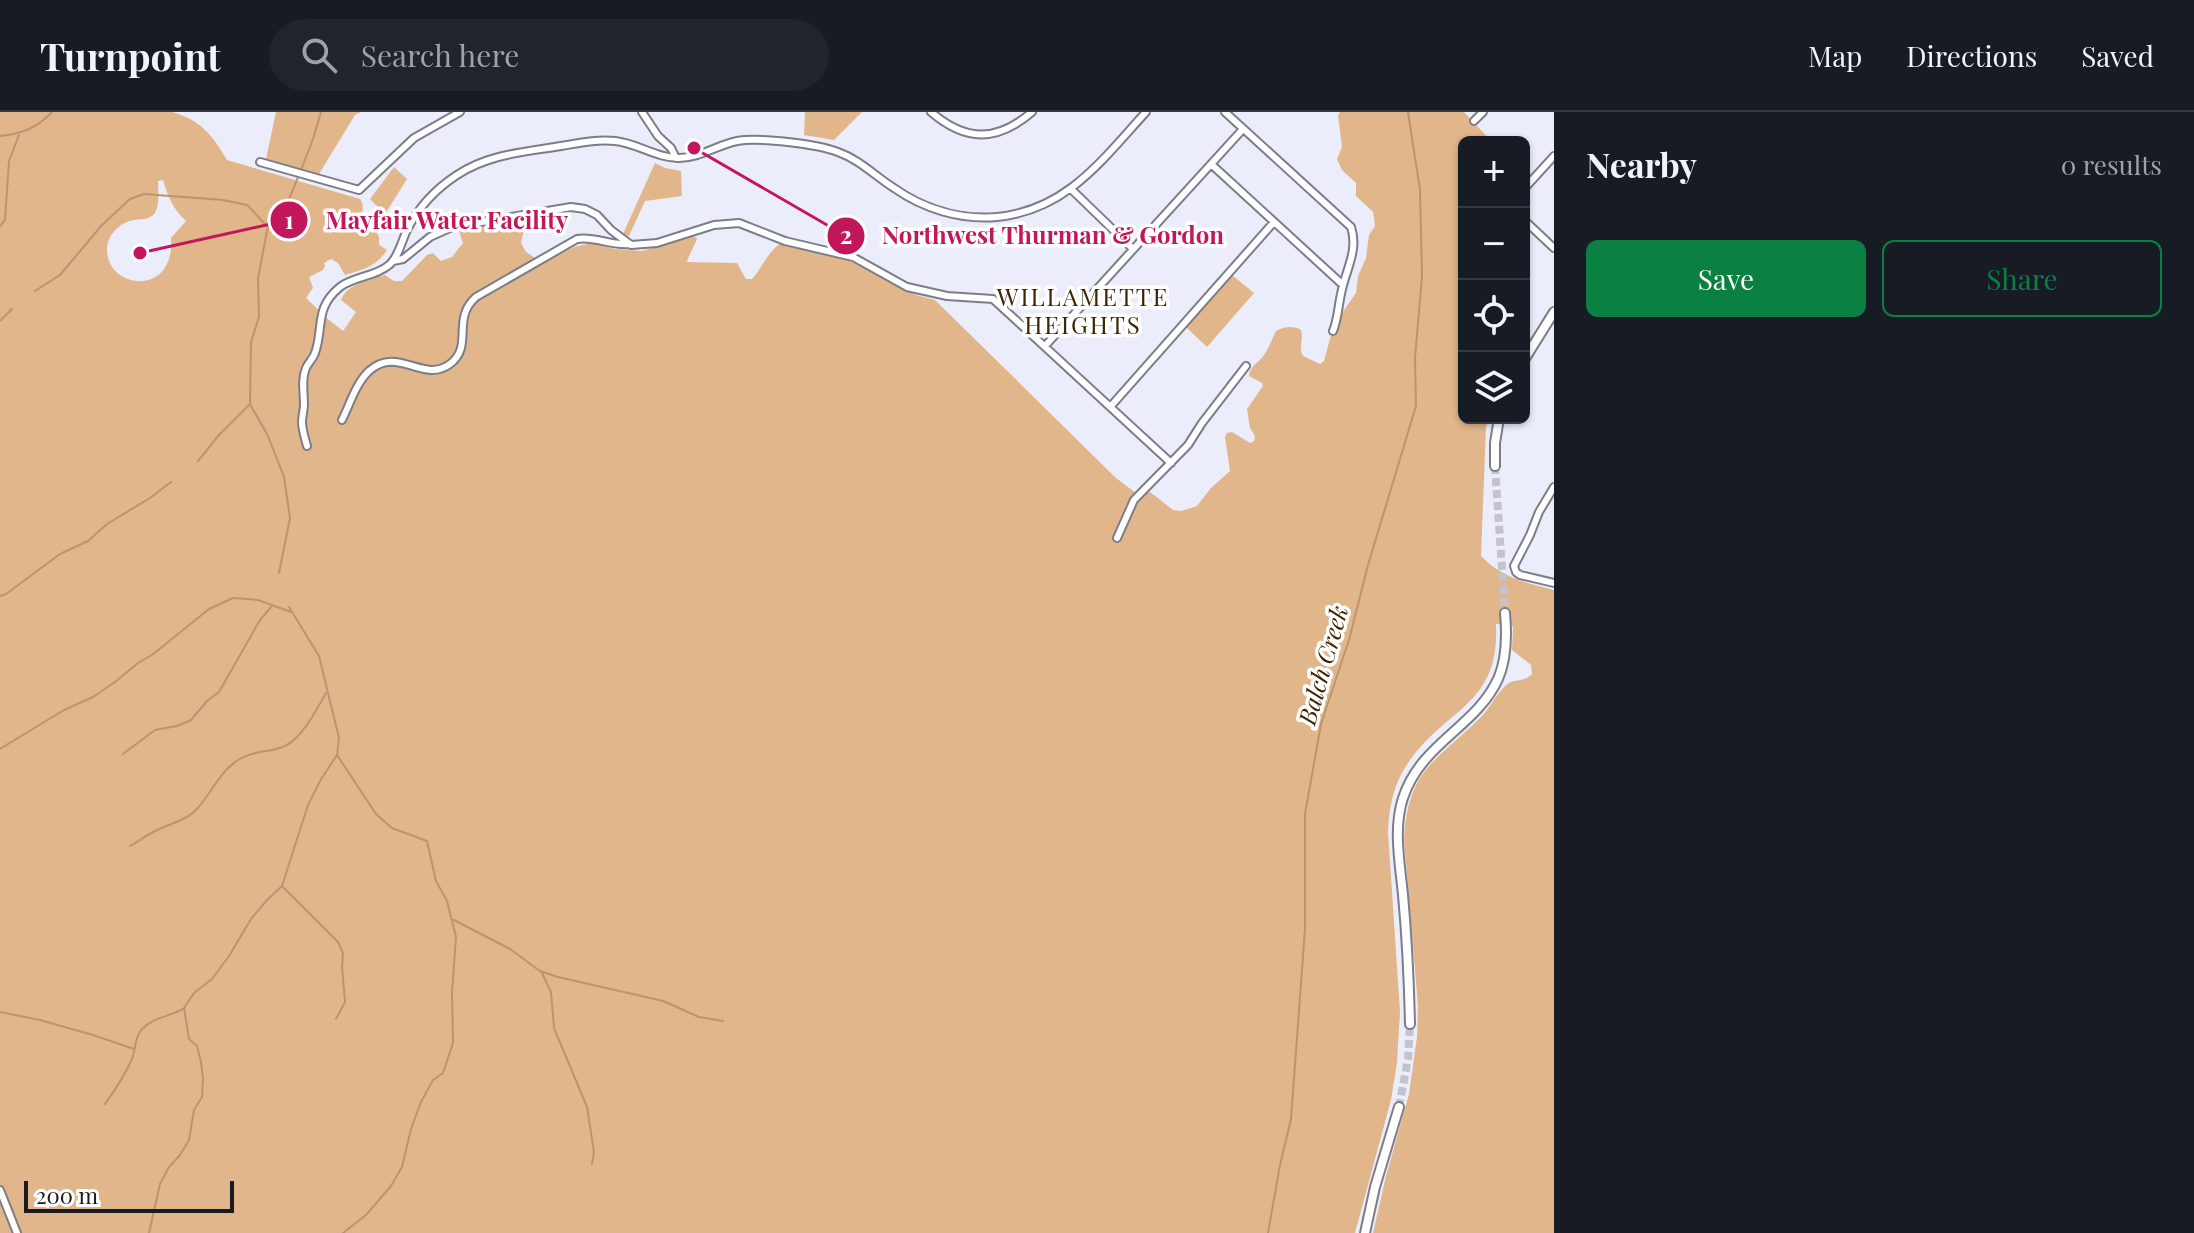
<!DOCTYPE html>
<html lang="en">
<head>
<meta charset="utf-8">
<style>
	:root { --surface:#171b24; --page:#20242c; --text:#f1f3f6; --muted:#9ea1a6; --line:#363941; --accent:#0b8043 }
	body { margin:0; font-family:"Playfair Display",serif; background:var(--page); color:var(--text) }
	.controls { position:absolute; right:24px; top:24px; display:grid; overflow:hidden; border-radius:12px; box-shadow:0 2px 6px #0004 }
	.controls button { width:72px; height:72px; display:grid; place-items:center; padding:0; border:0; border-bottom:2px solid var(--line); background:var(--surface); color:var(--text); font:40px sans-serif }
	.scale { position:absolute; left:24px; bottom:20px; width:210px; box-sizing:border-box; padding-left:8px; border:4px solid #1a1b20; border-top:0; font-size:22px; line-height:28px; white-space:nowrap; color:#1a1b20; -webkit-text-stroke:6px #fff; paint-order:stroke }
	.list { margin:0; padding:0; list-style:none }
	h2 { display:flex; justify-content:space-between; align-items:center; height:104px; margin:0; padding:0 32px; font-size:34px }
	h2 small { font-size:26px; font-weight:400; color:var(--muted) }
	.actions { display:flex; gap:16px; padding:24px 32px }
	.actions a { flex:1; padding:18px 0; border:2px solid var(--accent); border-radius:12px; text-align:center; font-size:28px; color:var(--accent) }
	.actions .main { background:var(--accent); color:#fff }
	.icon { flex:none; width:44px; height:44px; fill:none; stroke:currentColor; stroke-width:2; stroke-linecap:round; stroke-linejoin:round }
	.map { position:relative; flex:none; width:1554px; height:1121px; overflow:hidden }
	header { display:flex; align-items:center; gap:48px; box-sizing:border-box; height:112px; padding:0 40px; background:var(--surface); border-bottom:2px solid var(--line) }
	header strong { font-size:38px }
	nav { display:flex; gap:44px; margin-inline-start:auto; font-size:28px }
	.search { width:560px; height:72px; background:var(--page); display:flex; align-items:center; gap:20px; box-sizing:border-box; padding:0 28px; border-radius:44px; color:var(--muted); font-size:30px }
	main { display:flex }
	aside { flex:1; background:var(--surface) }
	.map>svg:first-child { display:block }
	.forest { fill:#e0b68a; fill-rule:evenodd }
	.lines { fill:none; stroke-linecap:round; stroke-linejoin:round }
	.stream { stroke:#bd956a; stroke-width:2 }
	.secondary-tunnel { stroke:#c2c3cf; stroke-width:8; stroke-dasharray:8 4; stroke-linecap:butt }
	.street-casing { stroke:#7c7d89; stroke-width:10 }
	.secondary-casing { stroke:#7c7d89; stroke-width:12 }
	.street { stroke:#fff; stroke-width:6 }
	.secondary { stroke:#fff; stroke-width:8 }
	.labels { text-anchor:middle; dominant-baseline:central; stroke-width:7; stroke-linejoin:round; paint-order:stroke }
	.neighbourhood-label { font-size:24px; letter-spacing:2px; fill:#3f2503; stroke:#fff }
	.water-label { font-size:24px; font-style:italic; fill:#402401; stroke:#fff }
	.leader { fill:none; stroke:#c2185b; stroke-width:3 }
	.callout-dot { fill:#c2185b; stroke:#fff; stroke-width:3 }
	.mark-label { font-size:24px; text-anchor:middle; font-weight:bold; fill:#fff }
	.callout-label { font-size:24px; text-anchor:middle; font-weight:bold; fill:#c2185b; stroke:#fff; stroke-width:7; stroke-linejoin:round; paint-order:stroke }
</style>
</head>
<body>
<header>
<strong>Turnpoint</strong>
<div class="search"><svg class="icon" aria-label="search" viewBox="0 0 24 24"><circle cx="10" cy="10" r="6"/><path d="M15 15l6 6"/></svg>Search here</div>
<nav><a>Map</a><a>Directions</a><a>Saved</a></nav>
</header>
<main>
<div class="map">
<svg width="1554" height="1121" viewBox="0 0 1554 1121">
	<rect width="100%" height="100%" fill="#ecedfb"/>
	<path class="forest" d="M0,0H172C201,8 213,24 227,48L360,87C366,95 361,104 358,113L376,120L379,125V133L387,138C377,154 363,158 345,163L338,151L331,147L324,151L325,154L323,158L309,165L313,176L306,186L329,208L343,219L356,200L341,188C348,171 369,168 385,163L394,169H402L427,143L433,141L441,149L452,145L463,131L459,119L519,109L524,117L521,131L526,140L543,151L574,135L592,131L615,137L642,139L692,124L697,126C695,134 688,144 687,150L737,151L746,167H752C763,155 769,137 783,130L846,147L916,183L935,188L1116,366L1140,384L1150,380L1173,398L1181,399L1197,394L1211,376L1230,359L1225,325L1227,321L1232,320L1250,331L1254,329L1255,324L1250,316L1247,297L1263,274L1262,271L1249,264C1250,253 1258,252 1264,243C1269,236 1272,227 1276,219C1284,215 1293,213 1301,218C1304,228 1298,235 1303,244L1320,252L1324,249L1331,223L1344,198L1356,181L1358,164L1366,146L1369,123L1375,114L1373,100L1356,84V71L1342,58L1337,47L1342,35L1338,3L1340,0H1464L1492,30H1464V306H1489L1486,315L1481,444C1501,465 1526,471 1554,478V1121H1373L1386,1064L1409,982L1417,925L1418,894L1404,727C1408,656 1436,650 1482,604C1490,595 1496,583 1505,574C1513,566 1524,571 1532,562L1531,553L1512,538L1513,515L1510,511L1496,512C1500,594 1446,595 1408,651C1393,673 1389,695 1388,720L1400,900L1397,951L1391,988L1355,1121H0ZM163,68C168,85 173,97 186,109L171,126C175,186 107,177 107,138C107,123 120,110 134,108C139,107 147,108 152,104C161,97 158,78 158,69Z
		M276,0H361L355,3L319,62L266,47Z
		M805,0H862L834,28L804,23Z
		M655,51L665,56L681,59L682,84L645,89L629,124L623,122Z
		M394,55L407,67L385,102L370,87Z
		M1232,163L1254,181L1207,235L1186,215Z"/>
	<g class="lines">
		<path class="stream" d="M0,24C21,22 37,16 52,0
			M301,58L313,27L321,0
			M0,114L5,108L9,49L19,23
			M35,179L60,163L102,113L130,87L144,82L223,88L247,93L266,113
			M0,209L12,197
			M198,349L219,323L250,292
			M279,461L290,406L284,365L268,324L250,292L251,230L259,205L258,166L268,114L284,99L299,63
			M0,484L6,482L60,442L88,429L107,412L150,386L171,370
			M0,637L64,598L93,585L115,570L138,551L152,543L209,497L233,486L258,488L291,500
			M123,642L155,618L177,614L191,608L207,589L219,580L260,508L272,494
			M337,643L376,702L392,716L427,729L436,769L447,789L456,825L452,881L453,931L443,961L433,968L421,990L411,1017L402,1055L391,1074L366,1103L343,1121
			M130,734C139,729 147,723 157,718C169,712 185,709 195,699C211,683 218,661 238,648C253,638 269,641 285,634C303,625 316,598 326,581
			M283,775L338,830L343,841L342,855L345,890L336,907
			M454,808L510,837L540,859L558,865L663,889L699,905L723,909
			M541,859L551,880L554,916L587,995L594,1040L592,1052
			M0,900L40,908L93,923L134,937
			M105,992C115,978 125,963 132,947C136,937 134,926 142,917C152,906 170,904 183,897
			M149,1121L160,1072L169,1055L180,1043L189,1028L194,998L202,985L203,966L201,950L197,934L189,927L184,896L194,881L212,867L229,844L251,807L267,788L282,774L308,693L320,669L337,643L339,626L319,544L289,495
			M1268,1121L1280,1053L1291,1007L1305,817V702L1321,612L1349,528L1368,453L1416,294L1415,246L1422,164L1420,78L1408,0"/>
		<path class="secondary-tunnel" d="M1495,354L1505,501
			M1399,995L1408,947L1410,912"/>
		<defs>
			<path id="street" d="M642,0L658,24L671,36L676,46
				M931,0C966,30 997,30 1032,0
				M1225,0L1351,115C1359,139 1345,159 1341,182C1338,195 1338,207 1333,219
				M1474,9L1483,0
				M260,50L359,78L414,26L460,0
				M1211,52L1343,173
				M1071,77L1133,137
				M1524,77L1554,44
				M1524,108L1554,136
				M393,149L403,147L430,125L452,115L571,95L585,97L597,103L611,118L631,133L657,131L714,113L739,111L785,129L853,145L907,175L947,184L993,187L1171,351
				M1045,234L1243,17
				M1111,294L1274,110
				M342,308C350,292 356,271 369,259C398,233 423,272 450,252C474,234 451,207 476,185L577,127C596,124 609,134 630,132
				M307,334C305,326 302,318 302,310C302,304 304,298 304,292C304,281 301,267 306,256C308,251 313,247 315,241C324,216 314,196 340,175C354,164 375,165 389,153C399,145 402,127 408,116C419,95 437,76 457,63C488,42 525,40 561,34C579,31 597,27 615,29C637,31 656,46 679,46C700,46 717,33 737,29C759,25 817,32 838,40C860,48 875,64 894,76C924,97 960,108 997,105C1067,98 1102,48 1146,0
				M1554,375L1539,400L1530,423L1514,454L1516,460L1520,463L1554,471
				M1117,426L1134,388L1188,333L1202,311L1246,254
				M0,1078L17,1121"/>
			<path id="secondary" d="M1524,248L1554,200
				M1495,354V331L1499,306
				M1410,912C1409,869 1407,826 1403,783C1400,751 1393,717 1403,686C1421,631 1476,615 1498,567C1507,547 1507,523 1505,501
				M1365,1121L1375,1075L1399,995"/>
		</defs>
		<use href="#street" class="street-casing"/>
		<use href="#secondary" class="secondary-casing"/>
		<use href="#street" class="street"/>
		<use href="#secondary" class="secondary"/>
	</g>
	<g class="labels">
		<g class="neighbourhood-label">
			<text x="1083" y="184">WILLAMETTE<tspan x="1083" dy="28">HEIGHTS</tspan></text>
		</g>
		<g class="water-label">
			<text transform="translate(1322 553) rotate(-74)">Balch Creek</text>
		</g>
	</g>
	<path class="leader" d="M140 141L289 108M694 36L846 124"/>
	<g class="callout-dot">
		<circle cx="140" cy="141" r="8"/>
		<circle cx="694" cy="36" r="8"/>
		<circle cx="289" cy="108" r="20"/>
		<circle cx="846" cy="124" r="20"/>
	</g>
	<g class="mark-label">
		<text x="289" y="117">1</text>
		<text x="846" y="132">2</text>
	</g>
	<g class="callout-label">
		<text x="447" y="117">Mayfair Water Facility</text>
		<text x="1053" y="132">Northwest Thurman &amp; Gordon</text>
	</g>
</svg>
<div class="controls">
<button>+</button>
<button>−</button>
<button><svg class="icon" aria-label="locate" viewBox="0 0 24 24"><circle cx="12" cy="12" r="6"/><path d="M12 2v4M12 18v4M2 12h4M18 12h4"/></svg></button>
<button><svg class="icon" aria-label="layers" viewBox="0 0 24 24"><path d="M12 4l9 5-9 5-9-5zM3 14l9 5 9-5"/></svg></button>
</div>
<div class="scale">200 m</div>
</div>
<aside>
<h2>Nearby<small>0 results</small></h2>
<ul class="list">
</ul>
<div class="actions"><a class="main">Save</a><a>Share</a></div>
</aside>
</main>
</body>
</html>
